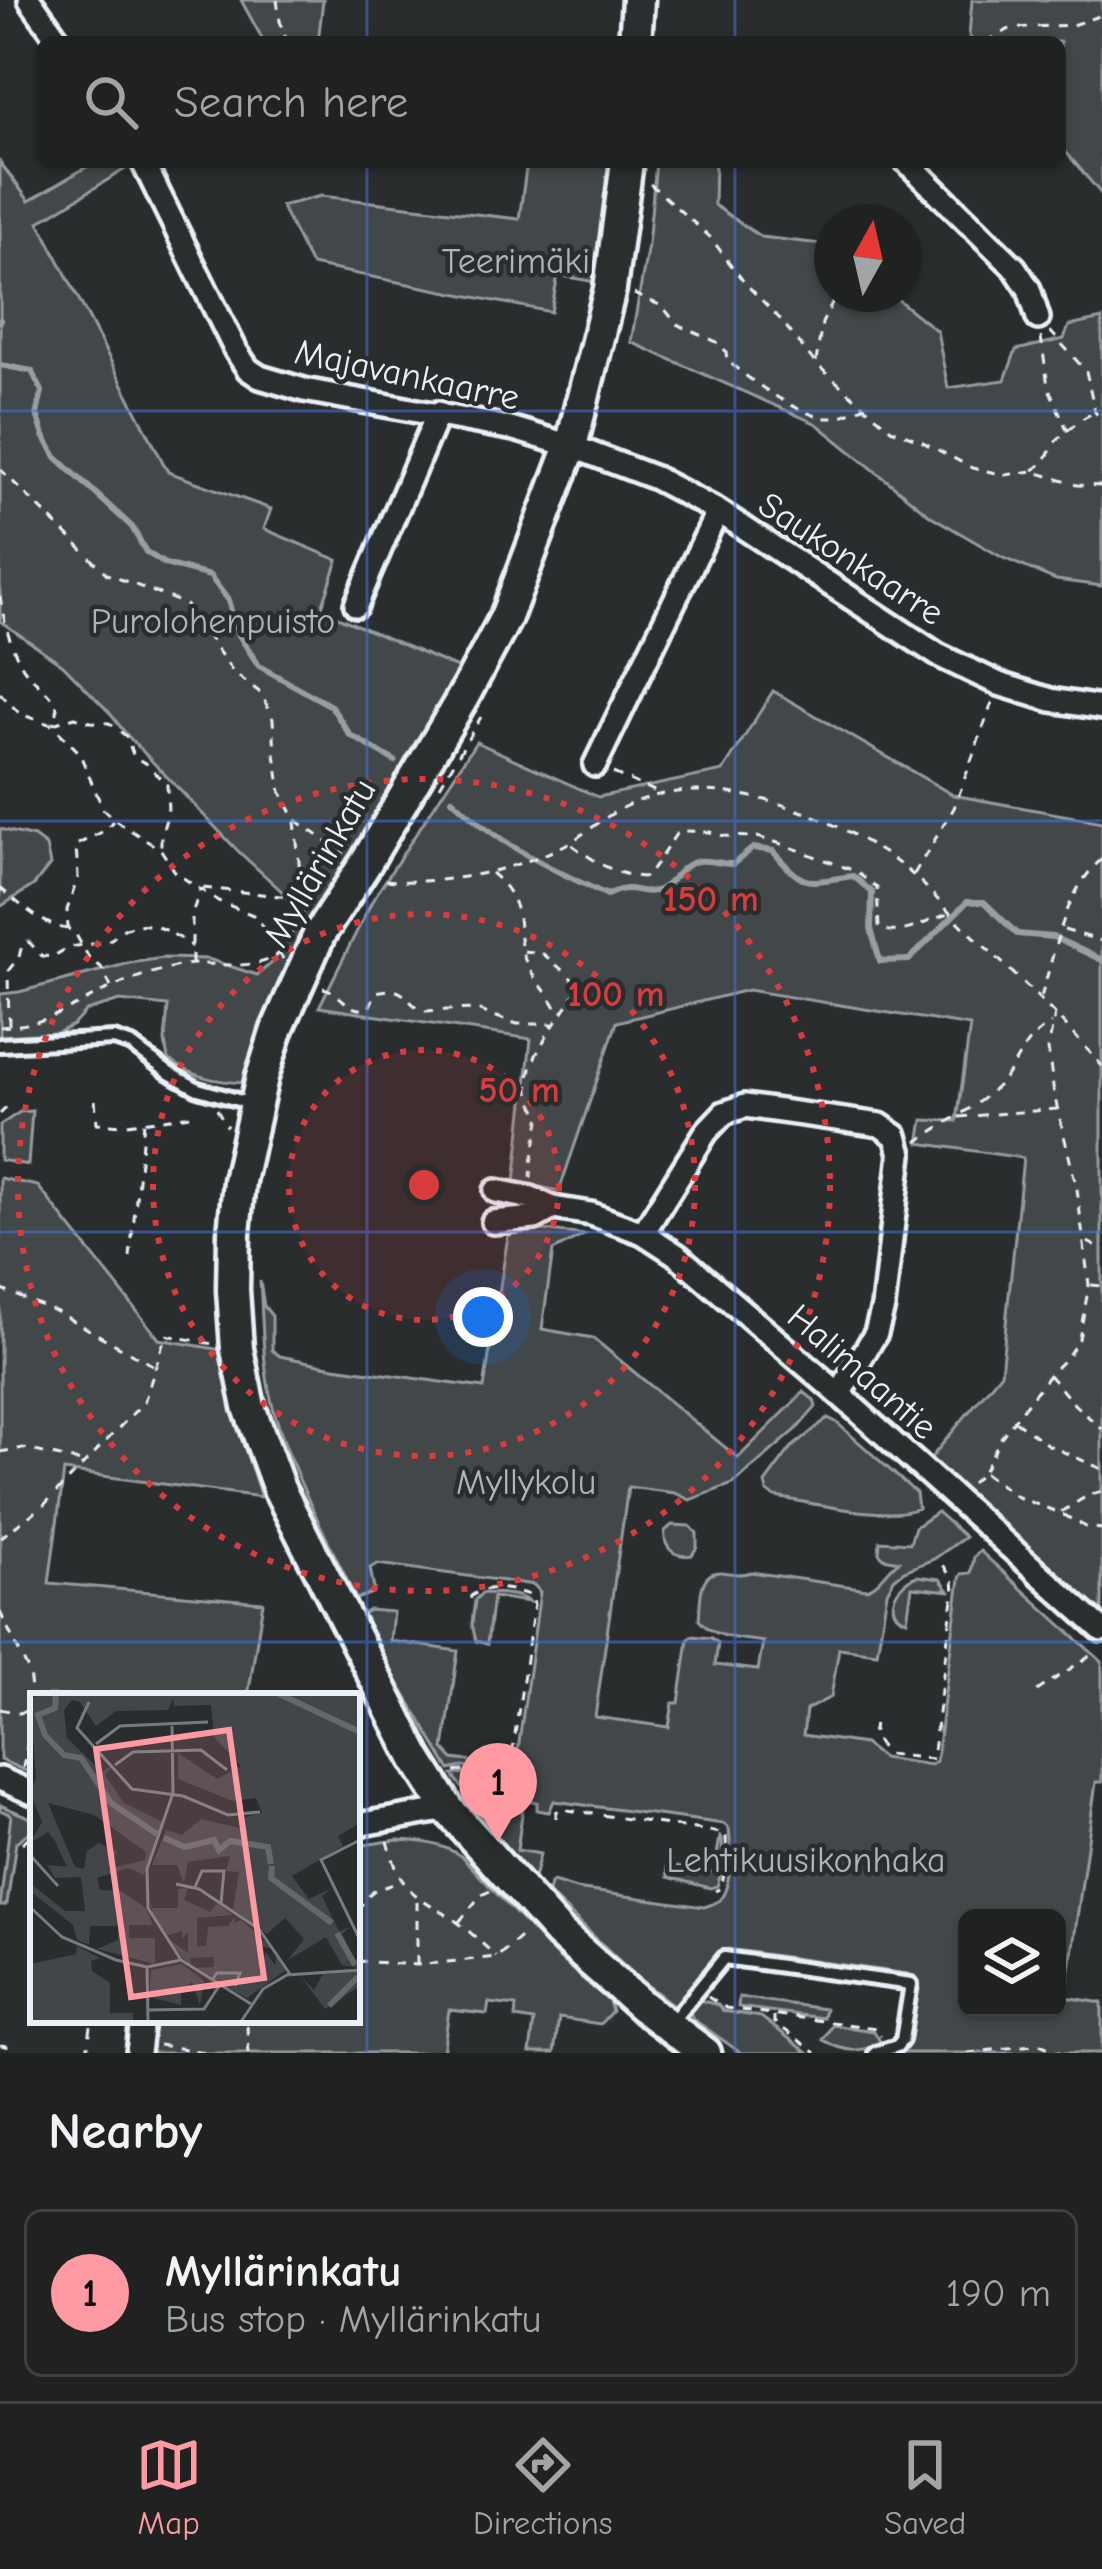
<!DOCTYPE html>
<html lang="en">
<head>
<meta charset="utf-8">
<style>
	:root { --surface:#202222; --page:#2d2f2f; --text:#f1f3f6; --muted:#a2a4a5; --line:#3d3f40; --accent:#ff9aa2 }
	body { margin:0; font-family:"Comic Neue",sans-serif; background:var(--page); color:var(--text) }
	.controls { position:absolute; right:36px; bottom:36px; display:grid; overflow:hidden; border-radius:18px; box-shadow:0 3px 9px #0004 }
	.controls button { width:108px; height:108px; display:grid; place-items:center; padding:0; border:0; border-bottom:3px solid var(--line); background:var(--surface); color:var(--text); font:60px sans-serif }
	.compass { position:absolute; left:814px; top:204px; width:108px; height:108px; border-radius:50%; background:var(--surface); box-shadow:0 3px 9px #0004; rotate:8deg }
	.you { position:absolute; left:483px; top:1317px; width:42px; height:42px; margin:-30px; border:9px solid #fff; border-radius:50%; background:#1a73e8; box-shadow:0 0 0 18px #1a73e833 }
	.badge { display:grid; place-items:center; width:78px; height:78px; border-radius:50%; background:var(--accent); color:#111; font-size:39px; font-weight:700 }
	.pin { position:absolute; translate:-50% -99px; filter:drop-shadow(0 3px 6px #0008) }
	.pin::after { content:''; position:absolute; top:63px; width:42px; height:36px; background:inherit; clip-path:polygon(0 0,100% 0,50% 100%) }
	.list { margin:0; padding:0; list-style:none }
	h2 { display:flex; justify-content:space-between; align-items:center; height:156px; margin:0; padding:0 48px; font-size:51px }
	h2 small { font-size:39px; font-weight:400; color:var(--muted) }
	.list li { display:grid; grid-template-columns:78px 1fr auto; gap:36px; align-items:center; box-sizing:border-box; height:168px; margin:0 24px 24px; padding:0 24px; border:3px solid var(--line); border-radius:18px }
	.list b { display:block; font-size:45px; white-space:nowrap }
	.list p { margin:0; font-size:39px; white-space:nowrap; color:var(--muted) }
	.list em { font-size:39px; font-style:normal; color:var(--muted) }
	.icon { flex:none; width:66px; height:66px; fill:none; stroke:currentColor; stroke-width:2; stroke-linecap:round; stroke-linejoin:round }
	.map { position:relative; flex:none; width:1102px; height:2053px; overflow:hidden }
	.search { position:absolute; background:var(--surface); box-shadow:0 3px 9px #0004; left:36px; right:36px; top:36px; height:132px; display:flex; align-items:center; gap:30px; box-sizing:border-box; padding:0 42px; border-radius:18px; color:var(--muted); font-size:45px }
	.sheet { height:348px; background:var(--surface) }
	nav { display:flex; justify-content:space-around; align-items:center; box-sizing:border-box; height:168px; border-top:3px solid var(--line); background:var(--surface); font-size:33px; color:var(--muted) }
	nav a { display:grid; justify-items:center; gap:6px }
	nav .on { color:var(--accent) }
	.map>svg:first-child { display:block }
	.green { fill:#424648; stroke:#959ca0; stroke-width:3; fill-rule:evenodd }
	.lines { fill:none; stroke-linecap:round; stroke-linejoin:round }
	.stream { stroke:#989fa3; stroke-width:6 }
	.lane-casing { stroke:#e8f1f8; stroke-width:20 }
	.street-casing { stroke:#e8f1f8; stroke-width:30 }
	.secondary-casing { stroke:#e8f1f8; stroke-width:39 }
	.path { stroke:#e8f1f8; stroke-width:3; stroke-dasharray:9 9; stroke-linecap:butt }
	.lane { stroke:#2a2d2e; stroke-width:10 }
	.street { stroke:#2a2d2e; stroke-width:21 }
	.secondary { stroke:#2a2d2e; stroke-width:30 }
	.grid { fill:none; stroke:#466fde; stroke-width:3; stroke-opacity:0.55 }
	.ring { fill:none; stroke:#d83c3d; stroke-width:6; stroke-dasharray:6 12 }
	.labels { text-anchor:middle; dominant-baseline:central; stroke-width:9; stroke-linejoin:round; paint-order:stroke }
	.park-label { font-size:36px; fill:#aeb5ba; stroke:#2a2d2e }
	.street-label { font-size:36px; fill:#e8f1f8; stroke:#2a2d2e }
	.inset-river { fill:none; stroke:#63686b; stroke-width:6 }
	.inset-road { fill:none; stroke:#767b7f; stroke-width:3 }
	.view { fill:#ff9aa2; fill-opacity:0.15; stroke:#ff9aa2; stroke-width:6 }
	.inset-edge { fill:none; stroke:#e8f1f8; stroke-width:6 }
	.centre { fill:#d83c3d; stroke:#2a2d2e; stroke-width:6 }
	.ring-label { font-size:36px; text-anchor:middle; font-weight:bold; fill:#d83c3d; stroke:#2a2d2e; stroke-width:9; stroke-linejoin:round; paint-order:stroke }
</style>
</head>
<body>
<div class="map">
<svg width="1102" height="2053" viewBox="0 0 1102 2053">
	<rect width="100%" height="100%" fill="#2a2d2e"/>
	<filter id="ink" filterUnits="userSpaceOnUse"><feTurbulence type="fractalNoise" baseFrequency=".00833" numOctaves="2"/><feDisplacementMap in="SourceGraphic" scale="24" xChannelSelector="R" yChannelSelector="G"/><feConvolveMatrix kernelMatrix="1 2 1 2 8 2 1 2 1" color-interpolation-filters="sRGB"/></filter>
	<g filter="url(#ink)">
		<path class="green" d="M241,0H323L318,42H264Z
			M972,0H1102V195L1060,145V42H974L969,36Z
			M0,162L29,201L95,162H124L127,168L39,222L168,472L271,509L264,529L338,560L321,610L462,670L307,927L247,1083C216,1082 193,1077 168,1059L165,1042L168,1006L120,1001L86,1011L73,1025L57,1033L0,1036V994L19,992L130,963L163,958L208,959L257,975L273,962L300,920L287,896L239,852L126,734L109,712L63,665L0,621Z
			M527,162H610L595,282L558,275L551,312L311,265L281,206L321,196L519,219Z
			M656,162H715L714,205L761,237L829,245L832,248V294H891L937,331L948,388L1005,380L1016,350L1064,339L1069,326L1102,319V586L1056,580L1003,558L931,516L817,424L631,342L648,245Z
			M773,691L953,795L1102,822V1612L930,1459L1001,1373L1023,1158L919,1143L923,1120L957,1121L970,1026L748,990L617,1022L559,1191L515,1182L531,1039L319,1007L372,901L476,742L598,797L723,771Z
			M0,829L34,837L46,846L50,865L34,885L0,907Z
			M32,1111L28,1165L0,1160V1125L20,1112Z
			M0,1178L38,1186L159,1339L222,1350L241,1436L261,1497L64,1471L49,1583L263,1602L248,1696H33V1774L0,1760Z
			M525,1228L584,1235L553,1251L542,1329L593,1338L738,1458L804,1392L814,1400L816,1407L796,1430L733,1484L690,1500L675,1493L628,1487L595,1717L669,1727L673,1703H679L688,1640L692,1636L711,1638L718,1643L715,1665L758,1670L763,1642C739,1638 715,1639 699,1620C701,1603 697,1571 721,1572C733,1573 739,1576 751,1572L867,1589C881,1584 887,1569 899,1561L884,1558L879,1553L880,1541L910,1543L915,1527L937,1512L965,1537L934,1559L904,1571L894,1579L887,1592L877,1653L839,1648L831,1697L806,1710L803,1735L864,1744L882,1758L931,1765L936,1761L960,1578L962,1574L971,1573L974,1557L980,1551L1102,1662V1782H1096L1066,1997L1102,2003V2053H890L904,2045L914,1982L908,1974L728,1949L721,1951L677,2008L638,1978L548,1893L550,1884L553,1882L576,1889L704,1907C710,1905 718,1903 721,1898C732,1884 731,1846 729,1829L724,1824L554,1801L549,1812L537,1810V1802L517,1799L512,1793L540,1592L534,1585L378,1564L370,1568L374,1589L372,1593L356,1599C328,1539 292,1474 274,1411C262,1369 263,1324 260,1281L264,1306L272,1316V1350L280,1356L334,1367L484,1388L508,1236ZM967,1918H1057V2008H967Z
			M828,1418L836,1422L916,1493L918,1508C888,1522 810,1502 775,1497L767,1492L765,1483L791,1448Z
			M672,1525L690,1526L697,1533V1547L692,1555C674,1558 663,1548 665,1531Z
			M917,1576L940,1579L949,1591L912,1587L907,1620C881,1612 896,1583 917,1576Z
			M482,1593C498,1594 516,1592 529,1602L493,1597L487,1644L476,1641L472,1624L475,1600Z
			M369,1610L393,1612L390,1641L458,1651L444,1749L453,1759L507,1766L505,1769L462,1767L450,1770L395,1678L363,1614Z
			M465,1773L510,1775L506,1804L523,1807L517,1850L540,1854L534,1878L505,1847L453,1775Z
			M0,1805L33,1819L32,1830L16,1842L7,1904L4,1906H0L11,1815L0,1810Z
			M720,1837L722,1839L723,1867L717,1886L710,1888L668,1877L667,1866L714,1872Z
			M397,1840C421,1841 442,1843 462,1857L556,1956L609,2001L612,2011L600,2024L559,2018L554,2053H530L534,2021L515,2018L516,2006L489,2003L487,2014L449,2010L443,2053H148L152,2020H357V1846Z
			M739,1997L825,2009L823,2018L738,2007Z
			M699,2000L718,2005L723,2011L761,2017L808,2053H741L693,2019L690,2012Z
			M832,2025L874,2031L881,2043C859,2053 846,2053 823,2040Z"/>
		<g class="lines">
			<path class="stream" d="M0,320V322
				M0,365L32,371L42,391L37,414L44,436L56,457L132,527L146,552L165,564L210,576L228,600L237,632L259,666L331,706L350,735L395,761
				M452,799C500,846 548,867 607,895C631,882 637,895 655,891C670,888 678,867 694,862C704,858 722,864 733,864L753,848L773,851C806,890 805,882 853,876L872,892L871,929L880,961L909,960L967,902H984L1017,934L1053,937L1102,960"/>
			<defs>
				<path id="lane" d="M0,1045L114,1039L132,1045L169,1073L198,1089L252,1104
					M679,2013L724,1958L911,1984L902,2040L897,2046L875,2053"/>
				<path id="street" d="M30,0L60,42
					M143,162L236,351L248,369L260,377L304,390L514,429L571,446L655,478L718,511L938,655L999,684L1051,700L1102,708
					M907,162L1015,268L1029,289L1038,318
					M356,605L438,413
					M595,765L718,511
					M496,1191L531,1198L553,1208L591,1214L643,1233L677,1255L839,1394L1102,1630
					M493,1222L535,1218L553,1208
					M643,1233L706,1132L724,1113L745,1106L880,1125L896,1136L901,1154L883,1307L876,1333L839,1394
					M0,1779L33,1793
					M357,1825L448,1809
					M138,2053L142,2020"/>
				<path id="secondary" d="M635,42L638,0
					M627,162L610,289L571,446L506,617L463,697L365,864L320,933L277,1030L262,1077L239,1181L234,1233L233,1290L237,1349L249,1407L279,1489L416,1758L448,1809L559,1933L642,2006L705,2053"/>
			</defs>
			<use href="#lane" class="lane-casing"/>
			<use href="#street" class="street-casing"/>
			<use href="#secondary" class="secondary-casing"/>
			<path class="path" d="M277,0L280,21L287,42
				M986,41L1012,28L1072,25L1102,15
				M650,184L710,237L744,282L780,319L816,364L891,429L919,440L972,468L1006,475L1032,471L1077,485L1102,486
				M634,294L662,306L677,324L721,344L726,352L727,360C746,378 802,418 829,418C841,418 855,410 866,406
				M1050,331L1086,371L1095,412L1102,420
				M1041,337L1048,386L1068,432
				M816,362L822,323L837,294
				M0,469L107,574L185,604L233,672L262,694L273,719L275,754L281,792L295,819L344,854
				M1033,470C1049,462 1048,449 1059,438C1069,429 1081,418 1093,413
				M0,596C4,621 10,647 24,669C33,681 50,692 56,705C59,713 56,716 52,723
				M205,629C226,618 239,619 260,631L294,625L336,607
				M0,693L20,714L52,725L79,752L103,809L115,820L161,850L176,873L218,901L253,915L266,930L283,959
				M53,724L75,717L91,722L109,723L126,736L134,757L147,764L167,785L168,812L161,836V850
				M613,773L659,793
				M440,786L481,717
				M295,821L304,913
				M572,845C594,861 616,876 645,877L653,869L676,834L685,831L710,832L724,836L757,837L782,844L855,871L877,888L879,928C902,939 926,920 949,914
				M491,873C533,907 509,935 530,970C539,985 550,995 558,1011
				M914,874L954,808L992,703
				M386,880C444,886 521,870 572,841C590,830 607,815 626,806C711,765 840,815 908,871C930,888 946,911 966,929C1015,974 1058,1015 1102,1066
				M0,888C19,903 42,926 68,929
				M203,888L300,898
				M1064,930L1102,941
				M524,951C529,952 538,952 543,954C549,958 575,981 579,986C564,1016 517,1063 531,1099C533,1105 537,1110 541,1115L532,1162L531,1178
				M192,963V914L200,890
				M111,987L101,967L89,958L75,933L68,929L67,910L78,877L76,845L104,831L113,821
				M323,988C342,991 347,1015 369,1008L376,992C408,985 401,999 423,1011L474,1009L517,1024H553
				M1041,997C1056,950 1063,893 1102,859
				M9,1025L8,971L19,957L22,945L29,942L42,956L53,957C72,942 87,947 106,941C115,939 114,935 122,930C147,916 172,932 192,947
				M0,1027C56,1024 68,1006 115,986C135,977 157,971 179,966C214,958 260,978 287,946
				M95,1100L97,1123L121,1125L191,1115
				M217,1109L227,1127
				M0,1114L9,1105
				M959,1117L1057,1109
				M917,1142C943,1123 973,1110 996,1087C1021,1064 1017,1043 1051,1024
				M1088,1242L1102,1250
				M130,1257L144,1122
				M1091,1285L1102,1286
				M0,1289L57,1312L156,1367
				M1049,1375L1075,1405L1102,1429
				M1015,1421L1048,1445L1102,1469
				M0,1452L23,1448L85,1463
				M984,1473L1017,1497L1060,1513L1086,1527L1102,1529
				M971,1483L983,1472L1002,1436L1049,1375L1067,1357L1079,1339L1089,1285L1077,1189L1054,1094L1048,1049L1055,1014
				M1061,1512L1087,1496L1102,1491
				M0,1538L44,1505L144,1402L166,1335L213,1344
				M0,1612L29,1672L33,1707
				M1037,1691L1097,1651
				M0,1709L19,1713L31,1710
				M874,1724L872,1735L886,1754L932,1759L954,1591L953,1581L941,1561
				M23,1768L33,1711
				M455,1772C474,1767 493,1777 510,1769L534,1604L532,1596C511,1589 490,1583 471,1596L470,1606
				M556,1818V1812L561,1809L722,1833L726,1837L727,1862L721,1888L715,1891
				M388,1841C403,1901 417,1892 460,1924C473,1934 484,1946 496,1956
				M22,1843L33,1834
				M417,1901V1964
				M357,1910L373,1891L399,1882
				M459,1922L481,1895L490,1891
				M357,1961L417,1965L497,1957L525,1933
				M708,1997L726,2008L876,2028L881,2036
				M774,2016V2022L816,2053
				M0,2045L7,2046L6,2053
				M159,2045L211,2053
				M87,2053L92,2020
				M249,2053L247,2028L253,2020
				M968,2053L1040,2044L1061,2053"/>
			<use href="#lane" class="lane"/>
			<use href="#street" class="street"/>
			<use href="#secondary" class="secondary"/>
		</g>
	</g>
	<path class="grid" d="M367,0V42M735,0V42M367,162V2053M735,162V2053M0,411H1102M0,821H1102M0,1232H1102M0,1642H1102"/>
	<circle cx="424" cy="1185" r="135" fill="#d83c3d" fill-opacity=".12"/>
	<g class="ring">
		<circle cx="424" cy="1185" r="135"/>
		<circle cx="424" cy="1185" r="271"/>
		<circle cx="424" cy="1185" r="406"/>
	</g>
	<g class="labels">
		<g class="park-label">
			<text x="516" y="261">Teerimäki</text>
			<text x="213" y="621">Purolohenpuisto</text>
			<text x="526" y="1482">Myllykolu</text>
			<text x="806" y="1860">Lehtikuusikonhaka</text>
		</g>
		<g class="street-label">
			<text transform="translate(407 375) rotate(12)">Majavankaarre</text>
			<text transform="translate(851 559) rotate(33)">Saukonkaarre</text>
			<text transform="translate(320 863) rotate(-60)">Myllärinkatu</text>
			<text transform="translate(862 1372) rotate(41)">Halimaantie</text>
		</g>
	</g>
	<g transform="translate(30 1693)">
		<rect width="330" height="330" fill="#2a2d2e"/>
		<path d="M20,0H330V130L308,143L313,153L262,183L279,206L300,196L292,203L309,238L320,234L312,241L324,266L315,271L330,265V275L312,272L296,244L258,267L274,246L255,225L237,241L203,216L209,179L196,178L200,163L158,169L154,190L147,172H122L136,137L152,142L171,126L214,136L215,124L232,120L226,105L203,108L148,86V60L187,86L211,73L184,44L181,12L144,13L143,6L138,17L86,18L66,33L50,9L42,7L34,17L37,45L72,79L83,72L75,82L94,110L133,129L114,182L98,175L67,185L70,197L91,198L116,215L123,232H99V245H125V271L67,256L88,247V233H60L59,252L47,247L43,232L0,198V190L35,218H55L51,184L25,185L17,172L37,174L25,148L18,139L0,150L12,129L0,100L6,85L0,5ZM18,110L64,122L116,159L115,167L78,176L87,159L69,150L57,158L54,176L45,174ZM158,195L154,207L180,219L187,210L203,222L167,225V253H176L178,234L198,233L205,223L204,230L211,227L244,256L229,253V279L236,259L245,272L247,259L256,277L217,305L164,275L184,274V264L160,265L162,274L153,265L137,245L158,260V239L152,246V238L136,243L123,221L119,206L123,215H148V196ZM47,253L70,265L61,268L62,278L80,290V320H103V330H0V271L46,261ZM152,271L174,288L170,312L162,289L151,298V312L119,304L121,277ZM330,278V293L295,316L270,282L284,297L293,281Z" fill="#424648" fill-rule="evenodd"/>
		<path class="inset-river" d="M26,0L25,15L8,22L15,42L34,62L51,65L81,110L127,141M247,0L330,39M134,145L155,154L184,147L189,157L200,148L238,154L241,171M242,173L241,185L302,230M307,240L325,272M299,313L328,284"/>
		<path class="inset-road" d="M59,9L47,35L102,96L153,103L198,122L230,119M142,31L143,100L117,176L118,215L151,267L221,311M66,51L90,33L178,29M85,72L103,59L171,57L197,77M330,147L291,167L330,247M0,162L28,193M146,191L169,196L229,236L260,281M165,194L172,178H194L191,210M0,214L32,244L86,267L117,274L151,267M117,274L118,330M182,287L187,280H210L205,293M118,317L174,316L189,293M210,330L233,296L257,282L330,277"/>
		<path class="view" d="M199,37L234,285L101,304L66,56Z"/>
		<rect width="330" height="330" class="inset-edge"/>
	</g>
	<circle cx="424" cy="1185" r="18" class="centre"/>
	<g class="ring-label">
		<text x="711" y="911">150 m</text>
		<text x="616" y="1006">100 m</text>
		<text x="519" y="1102">50 m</text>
	</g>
</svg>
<div class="controls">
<button><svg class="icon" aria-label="layers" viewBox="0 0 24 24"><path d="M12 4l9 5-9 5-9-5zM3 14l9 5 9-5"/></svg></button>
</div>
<svg class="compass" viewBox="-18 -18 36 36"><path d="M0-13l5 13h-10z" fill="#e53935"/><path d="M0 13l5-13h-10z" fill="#a2a4a5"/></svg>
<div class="you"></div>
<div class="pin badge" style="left:498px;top:1842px">1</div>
<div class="search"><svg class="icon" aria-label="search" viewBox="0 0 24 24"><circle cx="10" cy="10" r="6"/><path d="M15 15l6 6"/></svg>Search here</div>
</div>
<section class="sheet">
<h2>Nearby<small></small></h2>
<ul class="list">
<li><span class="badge">1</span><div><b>Myllärinkatu</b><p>Bus stop · Myllärinkatu</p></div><em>190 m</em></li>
</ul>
</section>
<nav>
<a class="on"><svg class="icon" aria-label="map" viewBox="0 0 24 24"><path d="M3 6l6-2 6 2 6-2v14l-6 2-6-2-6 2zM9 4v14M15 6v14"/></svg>Map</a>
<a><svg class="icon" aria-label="directions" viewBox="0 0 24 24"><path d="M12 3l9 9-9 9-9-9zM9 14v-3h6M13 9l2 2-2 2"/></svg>Directions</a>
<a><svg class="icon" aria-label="saved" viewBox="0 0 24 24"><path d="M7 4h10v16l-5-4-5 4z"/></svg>Saved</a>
</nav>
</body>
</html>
